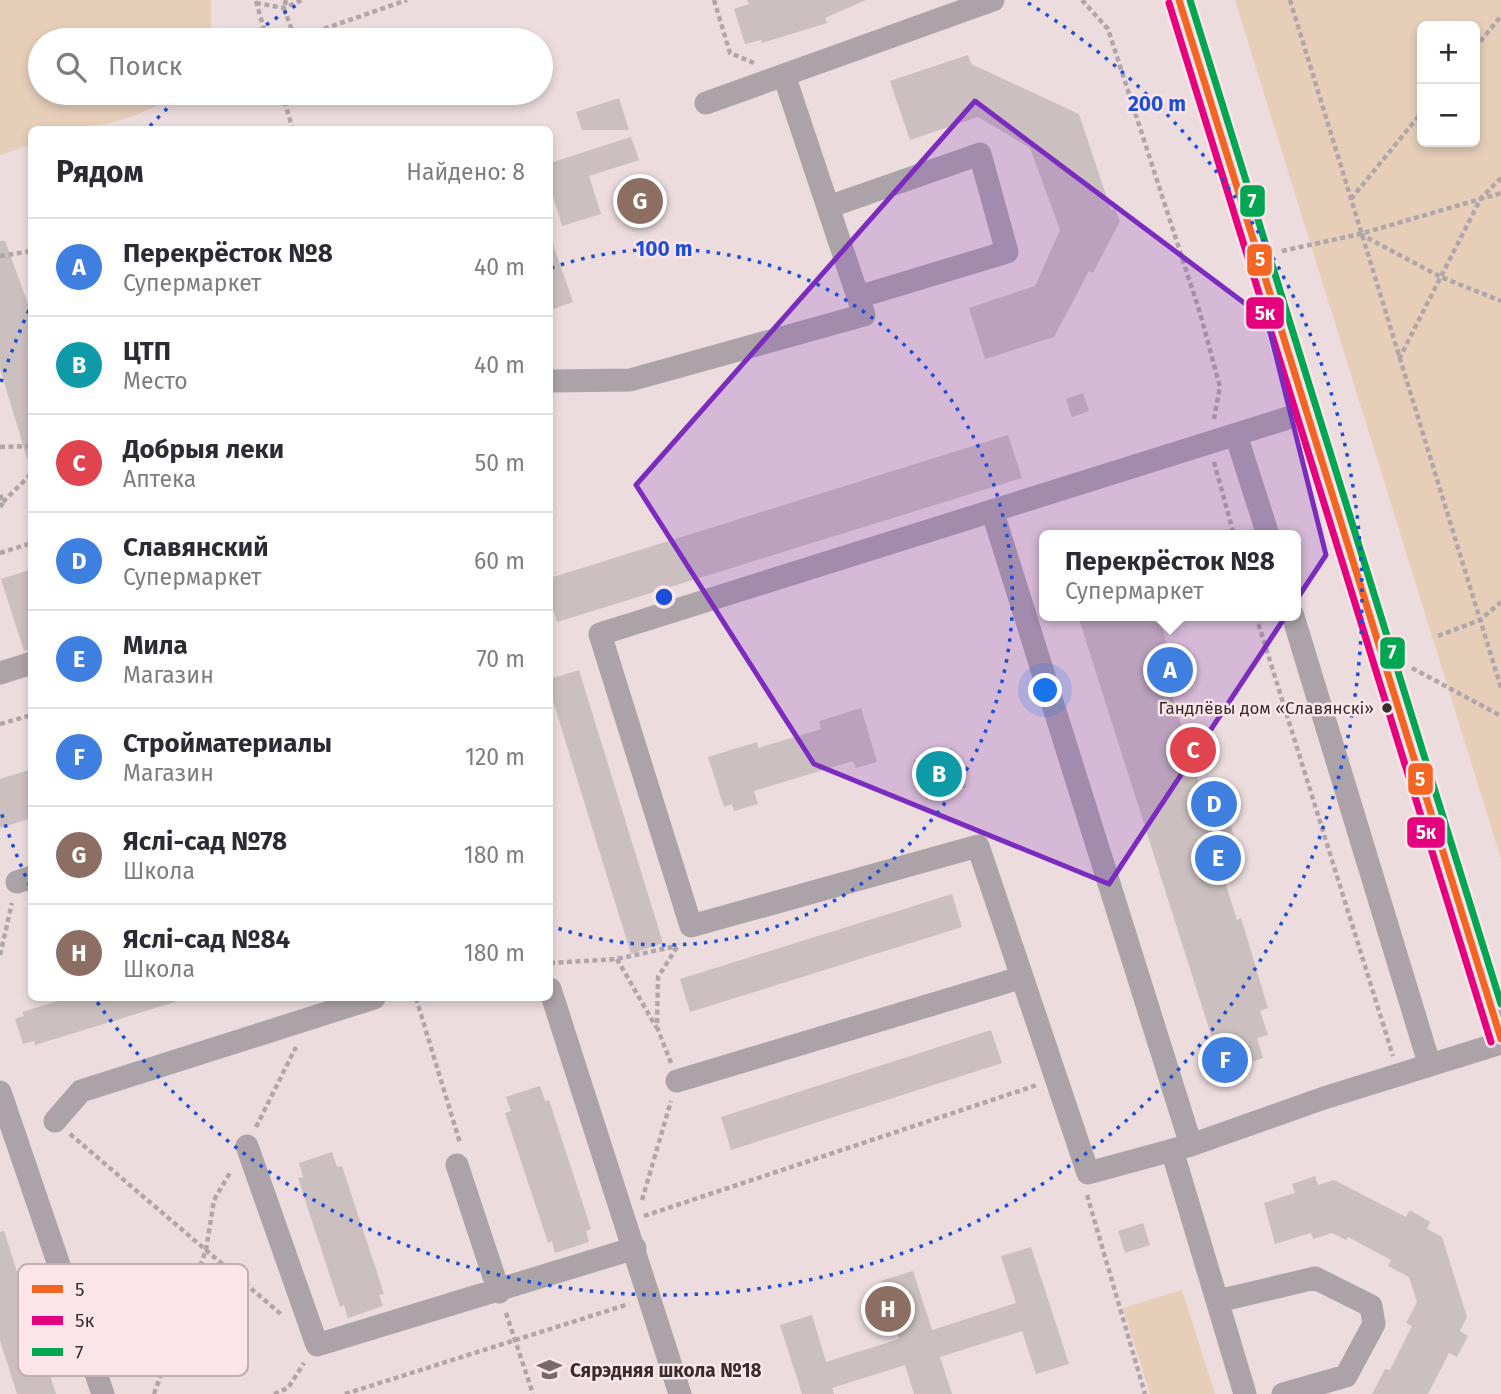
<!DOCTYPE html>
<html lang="ru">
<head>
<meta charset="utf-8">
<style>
	:root { --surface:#fff; --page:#f2f2f3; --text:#2b2b33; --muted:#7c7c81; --line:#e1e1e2; --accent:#ea580c }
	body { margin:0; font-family:"Fira Sans",sans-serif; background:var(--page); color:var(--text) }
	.controls { position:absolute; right:21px; top:21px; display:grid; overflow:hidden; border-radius:10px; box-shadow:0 4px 10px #0003 }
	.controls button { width:63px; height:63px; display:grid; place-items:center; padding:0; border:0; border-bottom:2px solid var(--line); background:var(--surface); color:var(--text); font:35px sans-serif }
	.you { position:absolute; left:1046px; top:691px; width:24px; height:24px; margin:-18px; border:5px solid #fff; border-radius:50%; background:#1a73e8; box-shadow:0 0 0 10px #1a73e833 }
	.badge { display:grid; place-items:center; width:46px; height:46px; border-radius:50%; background:var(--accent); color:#fff; font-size:23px; font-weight:700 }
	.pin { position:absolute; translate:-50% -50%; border:4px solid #fff; box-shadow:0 2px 7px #0006 }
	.popup { position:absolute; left:1039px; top:530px; width:262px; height:91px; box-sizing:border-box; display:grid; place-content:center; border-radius:10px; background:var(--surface); filter:drop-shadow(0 2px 5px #0005); font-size:23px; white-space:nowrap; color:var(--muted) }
	.popup b { font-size:26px; color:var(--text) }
	.popup::after { content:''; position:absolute; left:50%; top:100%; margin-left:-14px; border:14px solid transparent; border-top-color:var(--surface) }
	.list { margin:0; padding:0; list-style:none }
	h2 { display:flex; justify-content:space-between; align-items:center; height:91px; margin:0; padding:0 28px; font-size:30px }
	h2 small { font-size:23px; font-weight:400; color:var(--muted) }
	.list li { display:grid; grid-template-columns:46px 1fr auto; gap:21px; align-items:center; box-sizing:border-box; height:98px; padding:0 28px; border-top:2px solid var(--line) }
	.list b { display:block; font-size:26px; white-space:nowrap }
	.list p { margin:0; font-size:23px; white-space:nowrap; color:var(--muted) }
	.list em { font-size:23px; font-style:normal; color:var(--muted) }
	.icon { flex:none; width:38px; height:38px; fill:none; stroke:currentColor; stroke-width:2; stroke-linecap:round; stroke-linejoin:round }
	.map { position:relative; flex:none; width:1501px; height:1394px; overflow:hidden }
	.search { position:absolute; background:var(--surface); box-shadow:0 4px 10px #0003; left:28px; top:28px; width:525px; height:77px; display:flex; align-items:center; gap:18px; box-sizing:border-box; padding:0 24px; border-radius:38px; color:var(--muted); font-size:26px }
	.panel { position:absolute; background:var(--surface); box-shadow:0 4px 10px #0003; left:28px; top:126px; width:525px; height:875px; border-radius:10px }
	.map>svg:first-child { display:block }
	.green { fill:#e6ceb9; fill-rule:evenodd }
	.building { fill:#cbbfbf }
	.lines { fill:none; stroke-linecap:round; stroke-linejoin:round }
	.path { stroke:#b0a6aa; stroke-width:4.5; stroke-dasharray:5 3.5; stroke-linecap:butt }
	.minor { stroke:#aca3a8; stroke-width:23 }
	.major { stroke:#b0a5aa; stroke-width:28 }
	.bus-1-casing { stroke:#fce5e8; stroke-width:12 }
	.bus-2-casing { stroke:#fce5e8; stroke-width:12 }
	.bus-3-casing { stroke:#fce5e8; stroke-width:12 }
	.bus-1 { stroke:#f26522; stroke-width:7 }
	.bus-2 { stroke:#e5007d; stroke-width:7 }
	.bus-3 { stroke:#00a651; stroke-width:7 }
	.marked { fill:#7b2cbf; fill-opacity:0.2; stroke:#7b2cbf; stroke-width:5; stroke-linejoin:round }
	.ring { fill:none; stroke:#1d4ed8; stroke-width:3.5; stroke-dasharray:3.5 7 }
	.bus-dot { fill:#372d2e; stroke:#fce5e8; stroke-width:2.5 }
	.labels { text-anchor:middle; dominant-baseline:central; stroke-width:5; stroke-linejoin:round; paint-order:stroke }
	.bus-label { font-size:17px; fill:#372d2e; stroke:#fce5e8; text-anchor:end }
	.poi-label { font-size:19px; font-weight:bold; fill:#372d2e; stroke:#fce5e8; text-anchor:start }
	.key { fill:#fce5e8; stroke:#c1aeb0; stroke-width:2 }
	.key-label { font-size:19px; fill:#372d2e }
	.centre { fill:#1d4ed8; stroke:#fce5e8; stroke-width:3.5 }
	.ring-label { font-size:21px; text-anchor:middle; font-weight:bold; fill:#1d4ed8; stroke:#fce5e8; stroke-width:5; stroke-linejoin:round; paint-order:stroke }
	.line-badge { stroke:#fce5e8; stroke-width:2.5 }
	.badge-label { font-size:19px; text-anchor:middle; font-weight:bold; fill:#fff }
</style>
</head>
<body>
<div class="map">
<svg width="1501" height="1394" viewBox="0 0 1501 1394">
	<rect width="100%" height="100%" fill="#ecdcde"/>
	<path class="green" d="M0,0H211V36L209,40H40V93H175C136,125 79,130 32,130L31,145L0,155Z
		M1235,0H1501V859ZM1475,26V142H1422V26Z
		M1182,1290L1215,1394H1150L1123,1308Z"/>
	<path class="building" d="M747,0H866L825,18L827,23L762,43L761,40L745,44L734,9L749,4Z
		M968,55L971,64L1079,114L1111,210L1115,209L1120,221L1093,273L1089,271L1054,337L985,359L969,308L1035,286L1060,230L1030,148L978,117L910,140L890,81Z
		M619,98L629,130H582L576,112Z
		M631,137L639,160L589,176L601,214L562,226L550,186V163Z
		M0,241H5L32,315V457L27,458L0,369Z
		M550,244H553L573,302L550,310Z
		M1083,393L1089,411L1072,417L1066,399Z
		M1008,435L1022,478L557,622L550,600V578Z
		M32,569V649L24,651L1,579Z
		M1078,616H1158L1173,663L1167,678L1206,806L1223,801L1235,839L1225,841L1234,880L1225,882L1237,920L1241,918L1268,1008L1260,1011L1268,1035L1257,1038L1263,1058L1228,1070L1217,1037L1212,1038Z
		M579,670L663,943L631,954L550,691V679Z
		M861,708L877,762L856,768L853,761L754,791L758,804L734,811L732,804L724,807L708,757L757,742L758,748L821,729L819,721Z
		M952,748L966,787L926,800L913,761Z
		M32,769V818L0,828V779Z
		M952,894L962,927L690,1012L680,979Z
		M68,998H174L175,1002L35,1045L34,1041L23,1044L15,1019L24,1016L22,1012Z
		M991,1030L1002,1063L731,1150L721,1117Z
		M540,1086L545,1101L549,1100L591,1229L586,1231L589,1242L555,1253L552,1241L548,1243L505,1113L511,1111L506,1097Z
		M332,1152L337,1167L342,1166L384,1294L379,1295L383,1306L348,1318L344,1305L340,1307L298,1178L303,1177L299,1163Z
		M1315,1176L1318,1185L1334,1180L1406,1217L1410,1210L1430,1222L1427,1229L1442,1237L1467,1317L1460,1331L1468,1336L1457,1357L1449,1353L1428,1394H1372L1385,1369L1390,1370L1412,1326L1406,1323L1417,1302L1409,1277L1388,1266L1391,1260L1348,1237L1346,1240L1332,1233L1313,1239L1311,1233L1275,1244L1264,1203L1295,1193L1292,1184Z
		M1143,1223L1150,1245L1125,1253L1118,1231Z
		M4,1231L56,1394H17L0,1340V1232Z
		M1031,1247L1069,1364L1036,1374L1022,1331L940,1357L952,1394H914L905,1365L832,1388L834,1394H802L780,1325L812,1315L826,1362L899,1339L881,1281L913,1271L932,1330L1016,1303L1001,1256Z"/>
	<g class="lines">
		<path class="path" d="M286,0L284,8L295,39
			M714,0L730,53L754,63
			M1082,0L1108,29L1200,313L1220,387L1214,419
			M1290,0L1501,688
			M256,1L267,40
			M256,3L284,8L302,0
			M292,40L407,0
			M1475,48L1501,16
			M282,93L293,130
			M1351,199L1422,112
			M1360,234L1441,277L1501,301
			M1282,251L1360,234L1501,193
			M0,256L32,251
			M1399,359L1481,198L1501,178
			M0,447L32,446
			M1214,462L1234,535
			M0,495L3,502L0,508
			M3,502L32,473
			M0,553L32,543
			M1256,616L1393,1056
			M1438,636L1480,620L1501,602
			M1412,668L1501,716
			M0,724L32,715
			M0,955L12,903
			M617,959L656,1027
			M550,963L617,959L677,946
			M416,998L460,1143
			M671,1063L657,1027L658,977L679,944
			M256,1127L296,1047
			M70,1134L282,1315
			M1087,1195L1145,1394
			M642,1200L671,1101
			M644,1216L1037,1085
			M506,1313L533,1394
			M154,1394L206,1250L214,1200L231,1171
			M274,1394L288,1388L304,1363
			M345,1394L629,1304"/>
		<path class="minor" d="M706,103L993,0
			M828,207L980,154L1007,252L858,297
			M550,381L630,380L864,315L784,75
			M1307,412L600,634L691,926L978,846L1088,1173L1191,1145L1324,1098L1501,1043
			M1236,435L1268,535
			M993,513L1191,1145
			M1293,616L1429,1063
			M0,673L32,663
			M17,882L32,877
			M550,989L680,1394
			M677,1081L1020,978
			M0,1092L103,1394
			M55,1121L81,1091L374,998
			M247,1146L317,1345L635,1248
			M1172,1150L1245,1394
			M457,1165L499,1292
			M1218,1301L1315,1278L1371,1306L1374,1324L1346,1376L1283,1394"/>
		<path class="major" d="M1179,0L1501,1039"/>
		<defs>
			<path id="bus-1" d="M1179,0L1501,1039"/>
			<path id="bus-2" d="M1169,3L1491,1042"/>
			<path id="bus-3" d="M1190,0L1501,1004"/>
		</defs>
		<use href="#bus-1" class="bus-1-casing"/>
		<use href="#bus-2" class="bus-2-casing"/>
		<use href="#bus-3" class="bus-3-casing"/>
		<use href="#bus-1" class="bus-1"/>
		<use href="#bus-2" class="bus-2"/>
		<use href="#bus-3" class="bus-3"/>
	</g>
	<path class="marked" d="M975,101L1267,320L1326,555L1109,884L814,764L636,485Z"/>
	<g class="ring">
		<path d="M551 268A348 348 0 1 1 551 926"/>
		<path d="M30 886A697 697 0 0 1 1 812M1 382A697 697 0 0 1 30 308M150 126A697 697 0 0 1 180 96M249 37A697 697 0 0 1 300 3M1028 3A697 697 0 1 1 97 1002"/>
	</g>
	<defs>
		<symbol id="school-bare" viewBox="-9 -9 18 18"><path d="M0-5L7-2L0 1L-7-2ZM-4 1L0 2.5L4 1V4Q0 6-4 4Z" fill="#766a6c" stroke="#fce5e8" stroke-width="2.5" paint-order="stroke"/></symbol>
	</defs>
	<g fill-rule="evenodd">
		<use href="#school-bare" x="532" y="1352" width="35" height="35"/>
	</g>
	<circle class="bus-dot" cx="1387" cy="708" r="6"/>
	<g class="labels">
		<g class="bus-label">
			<text x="1374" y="708">Гандлёвы дом «Славянскі»</text>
		</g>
		<g class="poi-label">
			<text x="570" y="1370">Сярэдняя школа №18</text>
		</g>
	</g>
	<rect x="18" y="1264" width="230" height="112" rx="10" class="key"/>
	<rect x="32" y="1285" width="31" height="8" fill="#f26522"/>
	<rect x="32" y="1316" width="31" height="9" fill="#e5007d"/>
	<rect x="32" y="1348" width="31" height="8" fill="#00a651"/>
	<g class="key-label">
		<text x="75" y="1296">5</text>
		<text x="75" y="1327">5к</text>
		<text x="75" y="1359">7</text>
	</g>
	<circle cx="664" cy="597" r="10" class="centre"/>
	<g class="ring-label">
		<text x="1157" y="111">200 m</text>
		<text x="664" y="256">100 m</text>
	</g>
	<g class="line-badge">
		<rect x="1239" y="184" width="27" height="34" rx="7" fill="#00a651"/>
		<rect x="1246" y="243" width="27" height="34" rx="7" fill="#f26522"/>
		<rect x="1245" y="296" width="40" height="34" rx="7" fill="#e5007d"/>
		<rect x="1379" y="636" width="27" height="34" rx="7" fill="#00a651"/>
		<rect x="1407" y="762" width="27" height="34" rx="7" fill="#f26522"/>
		<rect x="1406" y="816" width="40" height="33" rx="7" fill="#e5007d"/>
	</g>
	<g class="badge-label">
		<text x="1252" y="208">7</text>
		<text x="1260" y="266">5</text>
		<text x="1265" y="320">5к</text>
		<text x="1392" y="659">7</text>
		<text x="1420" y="786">5</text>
		<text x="1426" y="839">5к</text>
	</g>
</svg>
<div class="controls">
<button>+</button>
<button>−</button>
</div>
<div class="you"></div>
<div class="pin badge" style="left:1170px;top:670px;background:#3f7fe0">A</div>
<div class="popup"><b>Перекрёсток №8</b>Супермаркет</div>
<div class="pin badge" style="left:939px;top:774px;background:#0f9aa8">B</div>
<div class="pin badge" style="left:1193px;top:750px;background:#e0444e">C</div>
<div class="pin badge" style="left:1214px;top:804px;background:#3f7fe0">D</div>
<div class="pin badge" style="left:1218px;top:858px;background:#3f7fe0">E</div>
<div class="pin badge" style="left:1225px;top:1060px;background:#3f7fe0">F</div>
<div class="pin badge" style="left:640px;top:201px;background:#8d6e63">G</div>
<div class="pin badge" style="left:888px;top:1309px;background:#8d6e63">H</div>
<div class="search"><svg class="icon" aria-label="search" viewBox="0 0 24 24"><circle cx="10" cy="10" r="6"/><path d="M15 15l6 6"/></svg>Поиск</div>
<section class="panel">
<h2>Рядом<small>Найдено: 8</small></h2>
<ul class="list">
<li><span class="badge" style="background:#3f7fe0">A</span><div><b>Перекрёсток №8</b><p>Супермаркет</p></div><em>40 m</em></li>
<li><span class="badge" style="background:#0f9aa8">B</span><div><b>ЦТП</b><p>Место</p></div><em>40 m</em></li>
<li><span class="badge" style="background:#e0444e">C</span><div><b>Добрыя леки</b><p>Аптека</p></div><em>50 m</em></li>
<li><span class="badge" style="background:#3f7fe0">D</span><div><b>Славянский</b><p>Супермаркет</p></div><em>60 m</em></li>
<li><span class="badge" style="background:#3f7fe0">E</span><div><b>Мила</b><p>Магазин</p></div><em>70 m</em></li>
<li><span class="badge" style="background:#3f7fe0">F</span><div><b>Стройматериалы</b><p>Магазин</p></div><em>120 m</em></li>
<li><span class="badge" style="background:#8d6e63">G</span><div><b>Яслі-сад №78</b><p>Школа</p></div><em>180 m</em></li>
<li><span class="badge" style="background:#8d6e63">H</span><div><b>Яслі-сад №84</b><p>Школа</p></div><em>180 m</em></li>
</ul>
</section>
</div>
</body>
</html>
